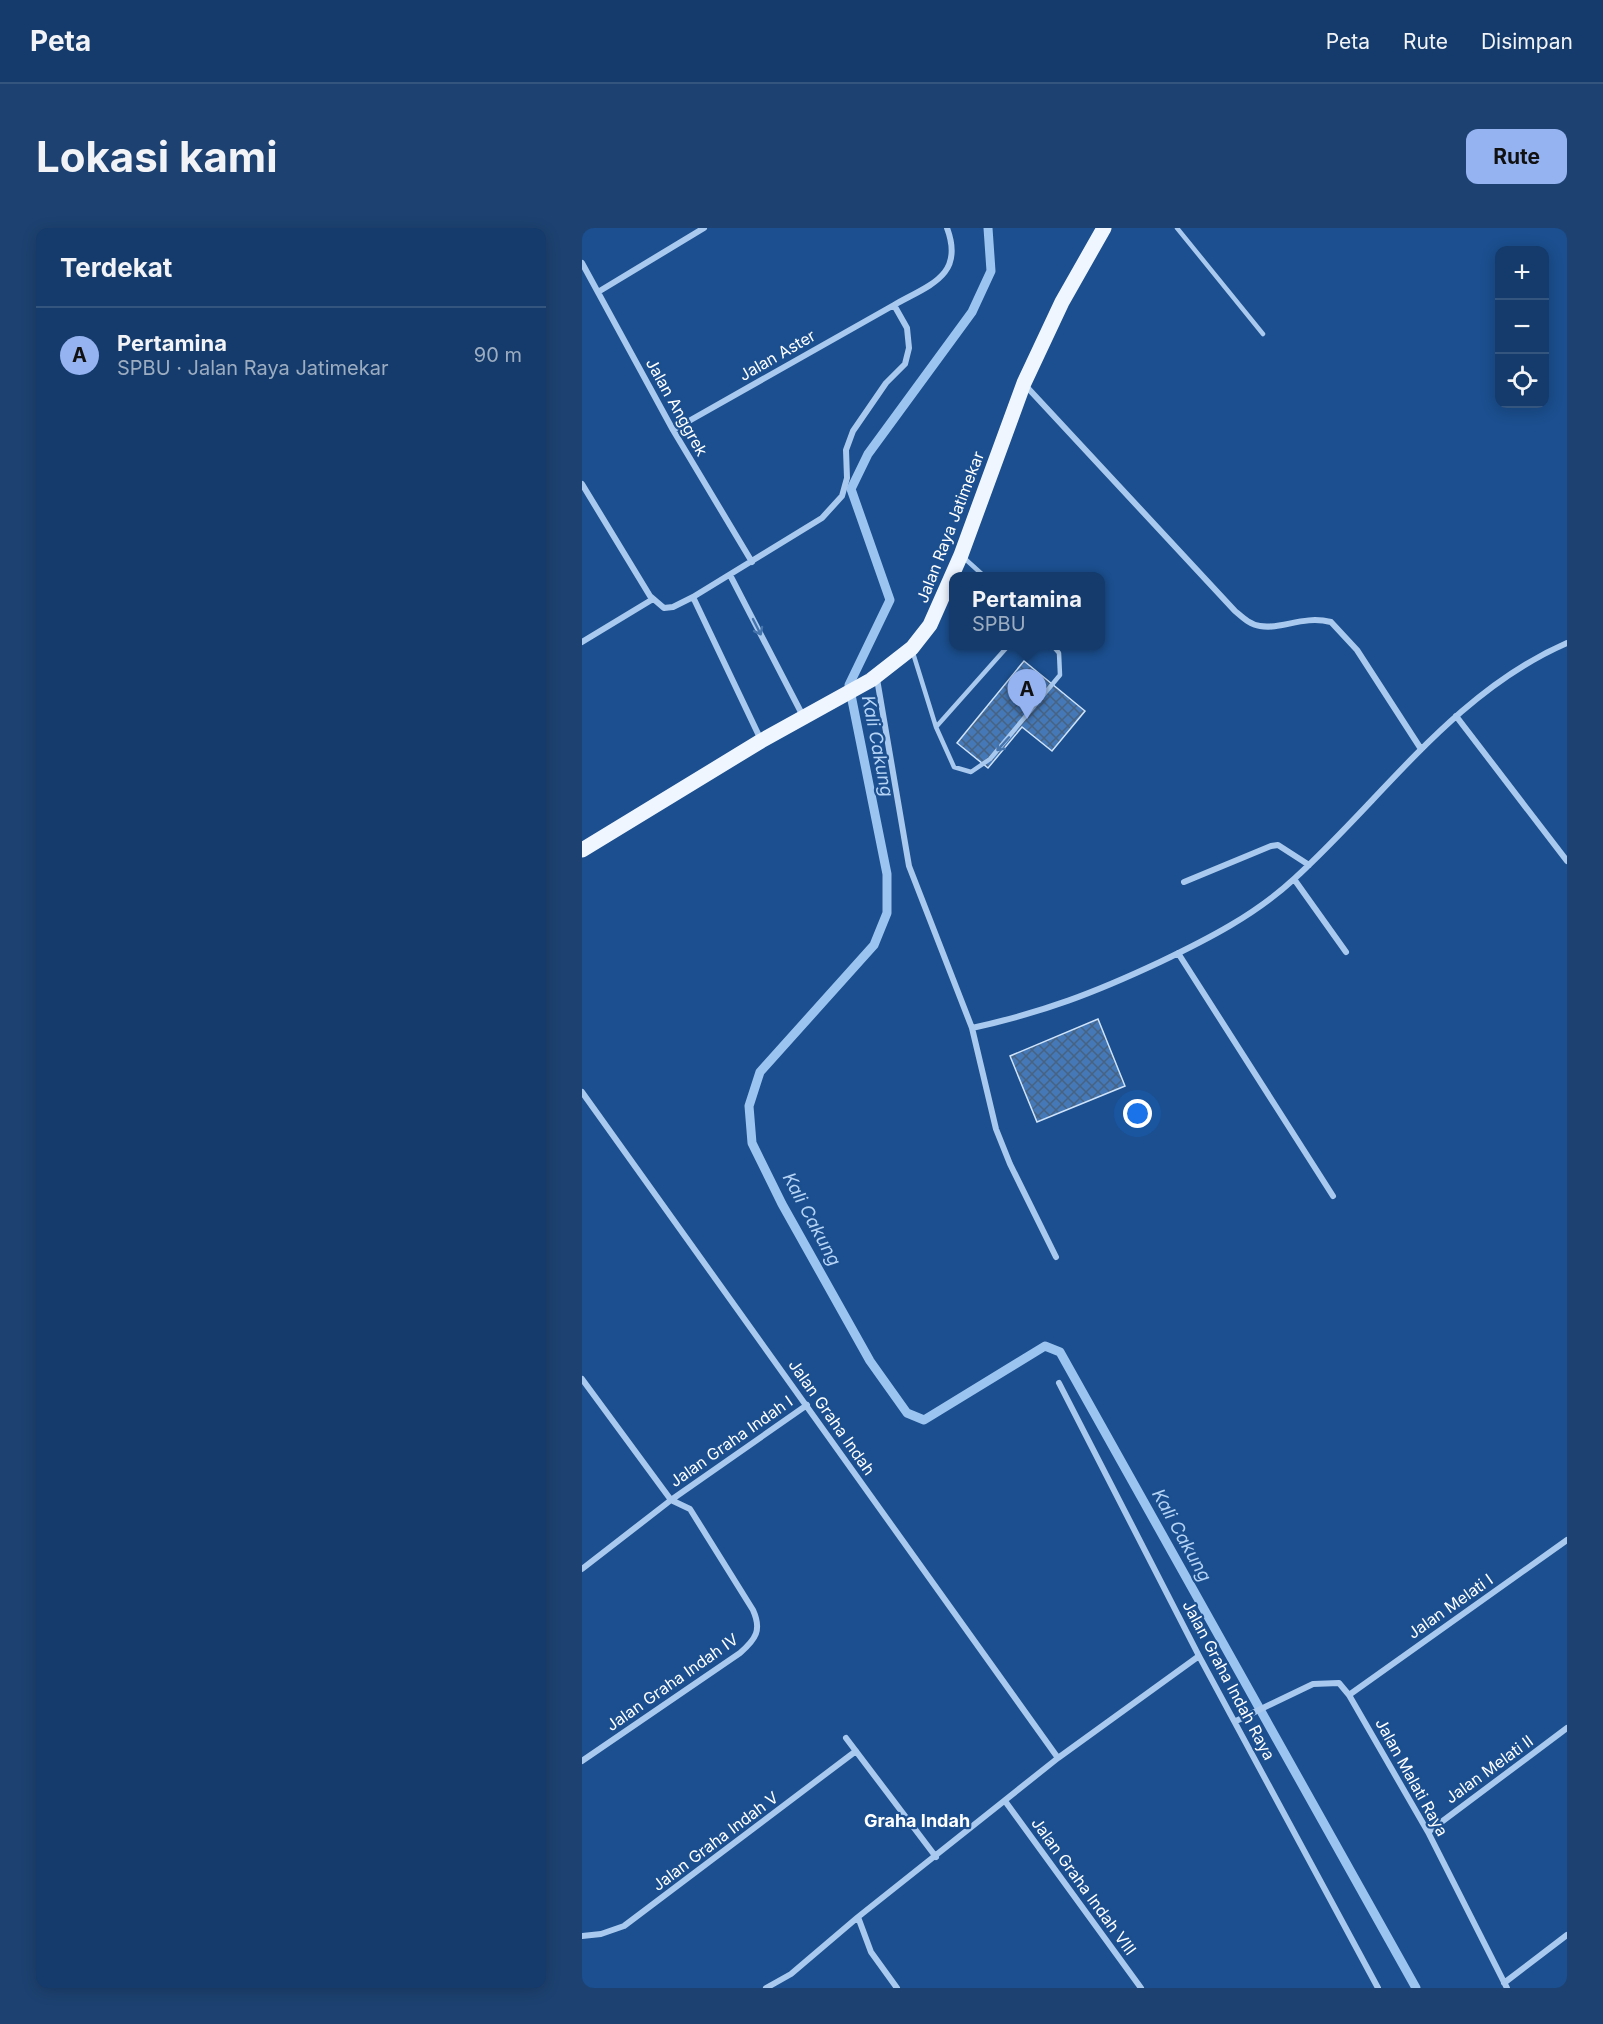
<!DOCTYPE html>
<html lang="id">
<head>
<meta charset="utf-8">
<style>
	:root { --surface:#143b6b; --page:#1d4271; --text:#f1f3f6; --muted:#9dadc1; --line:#33557e; --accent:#95b2f1 }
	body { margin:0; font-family:Inter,sans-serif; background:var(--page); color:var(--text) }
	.controls { position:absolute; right:18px; top:18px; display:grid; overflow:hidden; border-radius:12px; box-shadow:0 3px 15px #0003 }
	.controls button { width:54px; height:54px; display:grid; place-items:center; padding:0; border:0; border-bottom:2px solid var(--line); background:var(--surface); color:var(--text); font:30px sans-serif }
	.you { position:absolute; left:556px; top:886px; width:21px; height:21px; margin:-15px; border:4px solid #fff; border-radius:50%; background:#1a73e8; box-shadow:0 0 0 9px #1a73e833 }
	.badge { display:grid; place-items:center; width:39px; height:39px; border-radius:50%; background:var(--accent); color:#111; font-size:20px; font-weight:700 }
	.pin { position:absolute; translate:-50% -50px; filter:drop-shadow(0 2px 3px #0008) }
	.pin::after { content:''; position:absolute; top:32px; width:21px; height:18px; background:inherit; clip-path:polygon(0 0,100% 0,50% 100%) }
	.popup { position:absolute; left:367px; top:344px; width:156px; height:78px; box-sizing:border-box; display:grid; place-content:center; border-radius:12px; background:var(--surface); filter:drop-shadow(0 2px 4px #0005); font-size:20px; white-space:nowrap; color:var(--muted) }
	.popup b { font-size:22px; color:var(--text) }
	.popup::after { content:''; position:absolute; left:50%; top:100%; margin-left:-12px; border:12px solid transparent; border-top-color:var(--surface) }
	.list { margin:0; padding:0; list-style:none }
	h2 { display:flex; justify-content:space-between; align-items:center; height:78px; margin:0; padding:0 24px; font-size:26px }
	h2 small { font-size:20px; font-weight:400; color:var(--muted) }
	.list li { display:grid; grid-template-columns:39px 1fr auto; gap:18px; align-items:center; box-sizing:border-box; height:96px; padding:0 24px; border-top:2px solid var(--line) }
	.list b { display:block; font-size:22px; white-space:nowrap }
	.list p { margin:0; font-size:20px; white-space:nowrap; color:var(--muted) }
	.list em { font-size:20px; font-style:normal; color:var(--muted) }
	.icon { flex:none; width:33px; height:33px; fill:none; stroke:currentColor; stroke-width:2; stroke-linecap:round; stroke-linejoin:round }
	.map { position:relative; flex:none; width:985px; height:1760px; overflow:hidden; border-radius:12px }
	header { display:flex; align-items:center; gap:36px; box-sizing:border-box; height:84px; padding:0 30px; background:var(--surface); border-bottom:2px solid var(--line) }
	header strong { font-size:28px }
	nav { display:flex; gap:33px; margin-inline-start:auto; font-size:21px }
	.intro { display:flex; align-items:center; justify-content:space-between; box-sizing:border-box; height:144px; padding:0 36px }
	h1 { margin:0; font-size:42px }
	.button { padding:15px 27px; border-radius:12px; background:var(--accent); color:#111; font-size:21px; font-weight:700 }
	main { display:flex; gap:36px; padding:0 36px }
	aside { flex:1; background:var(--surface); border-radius:12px; box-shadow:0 3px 15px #0003 }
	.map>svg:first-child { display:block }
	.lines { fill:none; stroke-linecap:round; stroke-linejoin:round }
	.stream { stroke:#9cc4f0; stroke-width:9 }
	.building { fill:url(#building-cross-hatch); stroke:#cfe3fa; stroke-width:1.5 }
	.lane { stroke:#a9c9ee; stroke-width:4.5 }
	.street { stroke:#a9c9ee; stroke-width:6 }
	.primary { stroke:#f0f6ff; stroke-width:15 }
	.oneway { stroke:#4674ac }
	.labels { text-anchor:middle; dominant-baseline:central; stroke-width:4.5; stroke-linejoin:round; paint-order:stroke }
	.street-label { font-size:16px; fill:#fff; stroke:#1b4f8f }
	.water-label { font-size:18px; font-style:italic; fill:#b5d3f5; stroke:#1b4f8f }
	.neighbourhood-label { font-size:18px; font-weight:bold; fill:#fff; stroke:#1b4f8f }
</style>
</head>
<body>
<header>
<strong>Peta</strong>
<nav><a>Peta</a><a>Rute</a><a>Disimpan</a></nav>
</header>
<div class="intro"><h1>Lokasi kami</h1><a class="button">Rute</a></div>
<main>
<aside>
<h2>Terdekat<small></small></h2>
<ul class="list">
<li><span class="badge">A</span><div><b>Pertamina</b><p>SPBU · Jalan Raya Jatimekar</p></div><em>90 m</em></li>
</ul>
</aside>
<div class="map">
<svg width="985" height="1760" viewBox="0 0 985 1760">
	<defs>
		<pattern id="building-cross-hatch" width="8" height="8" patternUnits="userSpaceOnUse" patternTransform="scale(1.5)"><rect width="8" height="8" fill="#4478b7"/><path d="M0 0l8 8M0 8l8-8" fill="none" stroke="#486282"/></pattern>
	</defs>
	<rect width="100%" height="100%" fill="#1b4f8f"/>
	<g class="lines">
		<path class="stream" d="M406,0L409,43L390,84L286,226L269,261L308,372L267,457L305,646V685L292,717L178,844L167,878L170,915L200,976L288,1133L325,1185L342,1192L463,1118L478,1124L834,1760"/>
	</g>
	<path class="building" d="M442,433L503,483L470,523L440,499L406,540L375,515Z
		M516,791L543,858L455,894L428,828Z"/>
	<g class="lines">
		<path class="lane" d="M595,0L681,106
			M381,329L402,348
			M331,425L354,499L372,539L389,544L408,531L478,447L477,425L471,418
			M354,499L426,418"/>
		<path class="street" d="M0,35L91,202L170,334
			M16,64L122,0
			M443,157L653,383C660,389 668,397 678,398C700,402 720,387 749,394L775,422L839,521
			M91,202L312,77
			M0,256L68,368L82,380L91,379L111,369L240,290L260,268L265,250L264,222L271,203L304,155L323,136L327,120L325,100L312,77C347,57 383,48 365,0
			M148,347L221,488
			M111,369L179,512
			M0,414L71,371
			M295,451L327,638L390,800L414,901L428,936L474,1029
			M874,488L985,633
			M712,651L764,724
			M602,654L689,618L696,617L727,637
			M596,725L751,968
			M390,800C462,784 512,765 578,734C626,711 673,687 712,651C801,570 872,464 985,415
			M0,864L476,1530
			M0,1151L89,1272
			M477,1155L617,1428L796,1760
			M0,1341L89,1272L225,1177
			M767,1467L985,1312
			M654,1493L731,1456L757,1455L767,1467L846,1604L925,1760
			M264,1510L354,1629
			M0,1533L158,1425C174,1411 180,1402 171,1382L108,1281L89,1272
			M423,1573L559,1760
			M846,1604L985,1500
			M276,1689L289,1724L315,1760
			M0,1708L19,1706L42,1698L274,1523
			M922,1755L985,1707
			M184,1760L209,1746L276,1689L476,1530L617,1428"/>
		<path class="primary" d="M0,622L179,513L289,452L330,420L348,397L379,327L442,155L480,74L522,0"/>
	</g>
	<defs><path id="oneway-shaft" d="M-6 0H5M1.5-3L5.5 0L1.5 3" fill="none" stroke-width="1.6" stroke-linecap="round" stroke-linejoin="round" transform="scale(1.5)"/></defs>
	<g class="oneway">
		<use href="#oneway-shaft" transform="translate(175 399) rotate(63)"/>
		<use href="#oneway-shaft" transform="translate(421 516) rotate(132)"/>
	</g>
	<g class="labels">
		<g class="street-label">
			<text transform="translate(195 127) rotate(-30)">Jalan Aster</text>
			<text transform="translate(95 179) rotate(61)">Jalan Anggrek</text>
			<text transform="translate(368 299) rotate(-69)">Jalan Raya Jatimekar</text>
			<text transform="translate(250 1189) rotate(55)">Jalan Graha Indah</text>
			<text transform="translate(149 1213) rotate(-35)">Jalan Graha Indah I</text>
			<text transform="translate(868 1378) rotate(-35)">Jalan Melati I</text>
			<text transform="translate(647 1452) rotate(62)">Jalan Graha Indah Raya</text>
			<text transform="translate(90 1454) rotate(-35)">Jalan Graha Indah IV</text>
			<text transform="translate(907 1541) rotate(-36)">Jalan Melati II</text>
			<text transform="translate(830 1549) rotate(61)">Jalan Malati Raya</text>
			<text transform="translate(133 1613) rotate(-37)">Jalan Graha Indah V</text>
			<text transform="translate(502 1658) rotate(54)">Jalan Graha Indah VIII</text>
		</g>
		<g class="water-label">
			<text transform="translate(296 518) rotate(79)">Kali Cakung</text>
			<text transform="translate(230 991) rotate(62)">Kali Cakung</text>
			<text transform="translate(600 1307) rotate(61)">Kali Cakung</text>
		</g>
		<g class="neighbourhood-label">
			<text x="335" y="1592">Graha Indah</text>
		</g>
	</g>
</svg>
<div class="controls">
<button>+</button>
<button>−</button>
<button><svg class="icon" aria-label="locate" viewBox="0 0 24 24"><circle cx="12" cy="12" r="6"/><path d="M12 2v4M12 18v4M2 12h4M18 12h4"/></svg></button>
</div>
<div class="you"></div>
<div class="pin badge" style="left:445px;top:491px">A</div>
<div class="popup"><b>Pertamina</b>SPBU</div>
</div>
</main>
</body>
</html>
